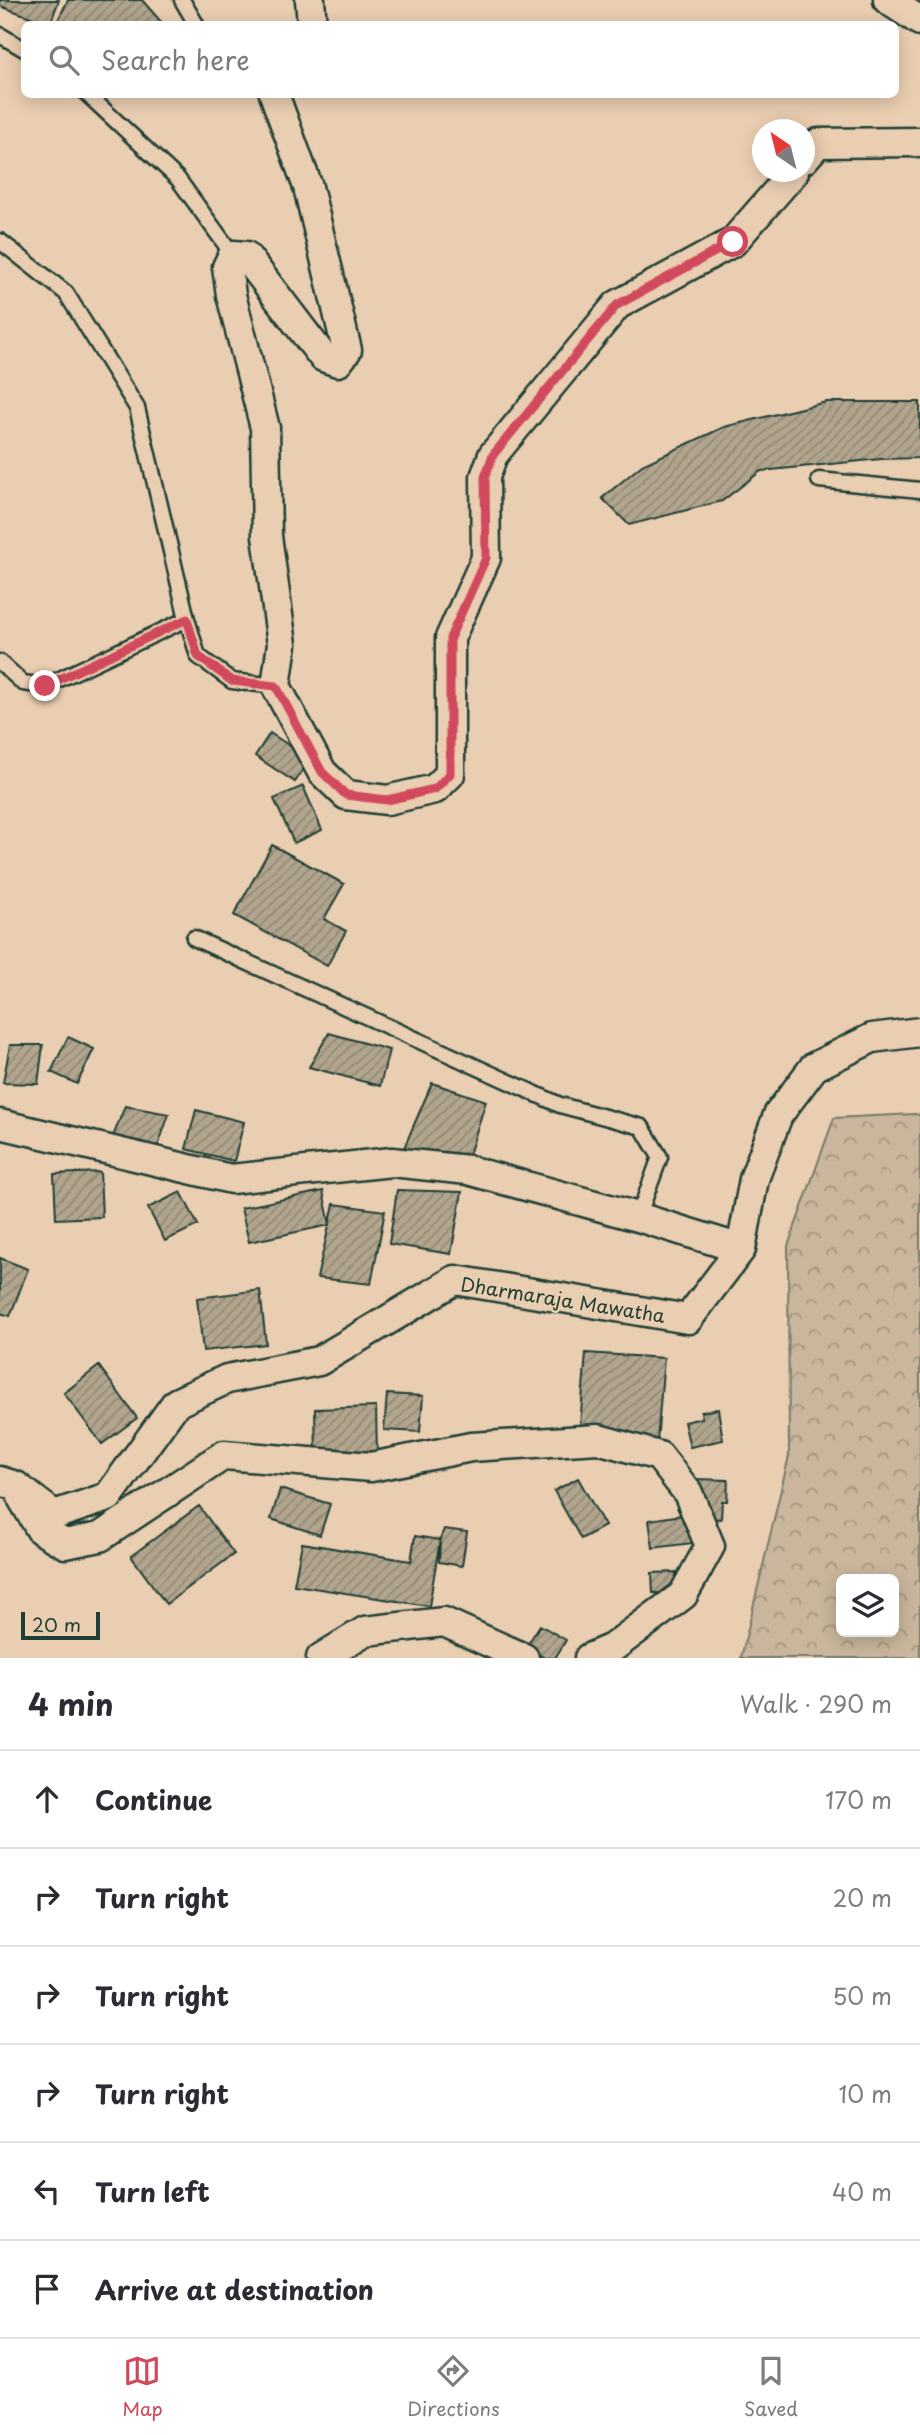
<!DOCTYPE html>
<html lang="en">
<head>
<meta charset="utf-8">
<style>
	:root { --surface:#fff; --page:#f7f7f7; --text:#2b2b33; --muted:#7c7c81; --line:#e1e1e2; --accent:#d1495b }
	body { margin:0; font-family:"Playpen Sans",sans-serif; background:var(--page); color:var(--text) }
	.controls { position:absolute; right:21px; bottom:21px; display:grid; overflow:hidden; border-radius:10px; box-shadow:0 4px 18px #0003 }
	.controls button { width:63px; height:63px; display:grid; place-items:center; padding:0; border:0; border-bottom:2px solid var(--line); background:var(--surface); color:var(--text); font:35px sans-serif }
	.compass { position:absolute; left:752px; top:119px; width:63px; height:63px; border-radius:50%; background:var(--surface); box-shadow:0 4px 18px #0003; rotate:325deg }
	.scale { position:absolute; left:21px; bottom:18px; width:79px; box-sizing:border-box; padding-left:7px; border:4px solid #1f3d34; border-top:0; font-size:19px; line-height:24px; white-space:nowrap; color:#1f3d34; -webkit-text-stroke:5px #eaceb1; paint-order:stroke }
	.stop { position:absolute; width:21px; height:21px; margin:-16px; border:5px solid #d1495b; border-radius:50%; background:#fff }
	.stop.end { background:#d1495b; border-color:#fff; box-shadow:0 2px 7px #0008 }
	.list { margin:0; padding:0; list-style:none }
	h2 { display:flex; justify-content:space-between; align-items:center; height:91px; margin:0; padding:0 28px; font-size:30px }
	h2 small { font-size:23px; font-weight:400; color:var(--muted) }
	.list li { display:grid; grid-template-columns:46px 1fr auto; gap:21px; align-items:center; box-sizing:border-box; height:98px; padding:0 28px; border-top:2px solid var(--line) }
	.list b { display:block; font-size:26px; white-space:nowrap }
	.list em { font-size:23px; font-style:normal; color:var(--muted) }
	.icon { flex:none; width:38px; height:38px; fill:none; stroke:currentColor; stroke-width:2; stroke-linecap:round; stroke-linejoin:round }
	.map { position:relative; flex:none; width:920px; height:1658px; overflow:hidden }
	.search { position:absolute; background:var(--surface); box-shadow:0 4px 18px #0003; left:21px; right:21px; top:21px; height:77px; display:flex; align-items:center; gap:18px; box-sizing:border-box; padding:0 24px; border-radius:10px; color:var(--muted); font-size:26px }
	.sheet { height:679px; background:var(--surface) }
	nav { display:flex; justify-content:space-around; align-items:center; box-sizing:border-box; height:98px; border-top:2px solid var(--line); background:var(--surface); font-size:19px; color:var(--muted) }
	nav a { display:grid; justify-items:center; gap:4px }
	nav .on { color:var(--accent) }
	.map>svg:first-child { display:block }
	.forest { fill:url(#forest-crowns); stroke:#747a68; stroke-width:2; fill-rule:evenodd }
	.building { fill:url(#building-hatch); stroke:#1f3d34; stroke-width:2 }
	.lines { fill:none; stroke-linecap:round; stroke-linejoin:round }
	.lane-casing { stroke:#1f3d34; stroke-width:19 }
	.street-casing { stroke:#1f3d34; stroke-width:33 }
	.lane { stroke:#eaceb1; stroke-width:14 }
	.street { stroke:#eaceb1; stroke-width:28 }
	.route { stroke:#d1495b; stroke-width:9 }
	.labels { text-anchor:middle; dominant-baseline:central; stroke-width:5; stroke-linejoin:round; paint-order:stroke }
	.street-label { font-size:19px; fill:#1f3d34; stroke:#eaceb1 }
</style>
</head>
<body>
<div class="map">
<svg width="920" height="1658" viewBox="0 0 920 1658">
	<defs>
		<pattern id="forest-crowns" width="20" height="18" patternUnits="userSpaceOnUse" patternTransform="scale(1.75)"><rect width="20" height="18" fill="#c9b69c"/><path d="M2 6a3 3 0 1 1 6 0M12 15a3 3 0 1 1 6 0" fill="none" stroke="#a39580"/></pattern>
		<pattern id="building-hatch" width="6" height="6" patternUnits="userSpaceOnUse" patternTransform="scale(1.75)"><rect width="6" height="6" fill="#b2a58e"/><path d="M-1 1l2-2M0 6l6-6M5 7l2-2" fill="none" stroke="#908875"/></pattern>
	</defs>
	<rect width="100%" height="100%" fill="#eaceb1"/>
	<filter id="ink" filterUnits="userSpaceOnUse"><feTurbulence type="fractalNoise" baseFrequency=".0143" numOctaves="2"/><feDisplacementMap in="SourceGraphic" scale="14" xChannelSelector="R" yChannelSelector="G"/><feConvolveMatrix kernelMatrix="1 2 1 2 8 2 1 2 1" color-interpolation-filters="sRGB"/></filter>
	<g filter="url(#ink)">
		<path class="forest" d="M915,1114L920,1115V1658H741L789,1456L788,1246L834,1118ZM841,1579H894V1632H841Z"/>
		<path class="building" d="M0,0H59L50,24L0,6Z
			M68,0H142L163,24H62L58,20Z
			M826,402H920V458L881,459L761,471L722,501L629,525L602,498L642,465L724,427Z
			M270,733L310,759L295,782L255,756Z
			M303,786L322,830L294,843L274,799Z
			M272,845L344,884L324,919L346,931L327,966L234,915Z
			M329,1033L389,1050L380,1086L309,1067Z
			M68,1037L94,1049L77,1084L51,1072Z
			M10,1045H43L38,1084L3,1083Z
			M432,1083L486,1101L469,1155L404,1148Z
			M125,1106L169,1114L157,1149L112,1139Z
			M196,1110L244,1122L234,1161L186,1149Z
			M100,1172L102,1217L56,1219L54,1174Z
			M397,1190L462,1192L451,1254L389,1244Z
			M323,1191L330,1225L249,1242L241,1208Z
			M181,1192L198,1225L165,1241L148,1208Z
			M334,1204L385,1211L371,1284L317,1278Z
			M0,1258L28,1269L10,1316L0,1313Z
			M260,1290L266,1344L203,1351L197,1298Z
			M586,1353L664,1358L657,1442L579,1437Z
			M99,1366L137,1418L102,1444L64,1393Z
			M387,1394L423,1396L420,1432L384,1430Z
			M376,1407L377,1454L316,1456L315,1409Z
			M718,1409L723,1440L690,1447L684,1422L702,1418L701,1412Z
			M578,1478L605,1526L581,1539L554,1491Z
			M696,1479L728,1480L727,1501H722L721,1519L701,1518L695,1499Z
			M280,1489L330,1504L320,1535L271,1519Z
			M199,1506L234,1554L166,1604L131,1556Z
			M689,1514L693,1543L653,1548L649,1520Z
			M444,1529L467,1532L462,1566L439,1562L440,1540Z
			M415,1536L440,1540L429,1606L294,1585L302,1543L411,1561Z
			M676,1572L677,1593H653L652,1573Z
			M540,1625L566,1640L555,1658H545L526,1647Z"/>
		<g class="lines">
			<defs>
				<path id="lane" d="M182,0L196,24
					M0,35L24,49
					M87,94L178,179L233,255
					M0,241L66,293L137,408L187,619L198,656L232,681L276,686
					M819,480L920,490
					M0,662L23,683L45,686L187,619
					M194,938L560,1105L642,1127L660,1157L638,1217"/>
				<path id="street" d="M310,0L312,24
					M888,0L920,21
					M274,94L308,187L347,350L338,362L323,357L246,256L233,255L227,267L231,295L265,428L267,536L282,644L276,686L322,772L346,795L387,800L435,789L450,774V638L486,558L485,477L493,455L617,305L733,242L794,172
					M804,159L818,143L920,142
					M0,1124L231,1179L392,1162L468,1170L638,1217L741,1249
					M0,1481L16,1486L54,1515L108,1497L176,1403L227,1379L319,1361L455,1280L688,1319L741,1249L754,1179L778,1115L814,1067L872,1038L920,1032
					M22,1498L41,1530L65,1544L100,1537L224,1455L371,1467L471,1447L598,1439L659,1456L688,1493L710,1546L683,1595L612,1648L589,1658
					M321,1658L365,1631L444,1622L524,1658"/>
			</defs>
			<use href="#lane" class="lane-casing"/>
			<use href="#street" class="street-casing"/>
			<use href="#lane" class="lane"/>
			<use href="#street" class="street"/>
		</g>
	</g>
	<g class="lines" filter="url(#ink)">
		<path class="route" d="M45,686L187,619L198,656L232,681L276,686L322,772L346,795L387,800L435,789L450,774V638L486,558L485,477L493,455L617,305L733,242"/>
	</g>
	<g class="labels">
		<g class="street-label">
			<text transform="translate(563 1299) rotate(9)">Dharmaraja Mawatha</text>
		</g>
	</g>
</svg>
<div class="controls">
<button><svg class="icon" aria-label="layers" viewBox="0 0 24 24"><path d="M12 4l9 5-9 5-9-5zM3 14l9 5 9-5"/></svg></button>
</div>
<svg class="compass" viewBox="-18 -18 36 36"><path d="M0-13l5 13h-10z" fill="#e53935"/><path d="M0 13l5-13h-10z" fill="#7c7c81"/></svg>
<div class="scale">20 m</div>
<div class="stop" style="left:733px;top:242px"></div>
<div class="stop end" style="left:45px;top:686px"></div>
<div class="search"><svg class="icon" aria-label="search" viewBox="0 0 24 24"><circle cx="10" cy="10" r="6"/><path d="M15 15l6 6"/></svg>Search here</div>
</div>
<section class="sheet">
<h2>4 min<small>Walk · 290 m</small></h2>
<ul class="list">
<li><svg class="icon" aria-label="ahead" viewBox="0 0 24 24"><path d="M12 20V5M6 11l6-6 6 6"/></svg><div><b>Continue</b></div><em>170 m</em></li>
<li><svg class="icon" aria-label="right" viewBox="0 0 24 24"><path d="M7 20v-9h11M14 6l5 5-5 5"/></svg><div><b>Turn right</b></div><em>20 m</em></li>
<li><svg class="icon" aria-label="right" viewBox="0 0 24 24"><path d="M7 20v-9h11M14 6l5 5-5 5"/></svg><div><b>Turn right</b></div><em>50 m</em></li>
<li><svg class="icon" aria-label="right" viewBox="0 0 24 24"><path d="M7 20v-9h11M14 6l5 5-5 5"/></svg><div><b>Turn right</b></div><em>10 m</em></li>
<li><svg class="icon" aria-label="left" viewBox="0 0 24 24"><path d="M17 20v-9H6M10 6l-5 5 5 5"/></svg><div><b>Turn left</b></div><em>40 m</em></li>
<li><svg class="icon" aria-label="arrive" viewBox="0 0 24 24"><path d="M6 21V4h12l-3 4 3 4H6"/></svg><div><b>Arrive at destination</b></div></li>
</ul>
</section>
<nav>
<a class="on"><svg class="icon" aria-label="map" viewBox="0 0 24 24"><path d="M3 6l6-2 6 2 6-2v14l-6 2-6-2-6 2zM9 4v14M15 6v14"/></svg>Map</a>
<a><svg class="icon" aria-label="directions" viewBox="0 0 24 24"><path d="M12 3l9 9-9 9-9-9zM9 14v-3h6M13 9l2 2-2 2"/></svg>Directions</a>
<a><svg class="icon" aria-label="saved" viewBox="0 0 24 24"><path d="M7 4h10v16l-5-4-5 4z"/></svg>Saved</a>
</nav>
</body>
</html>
